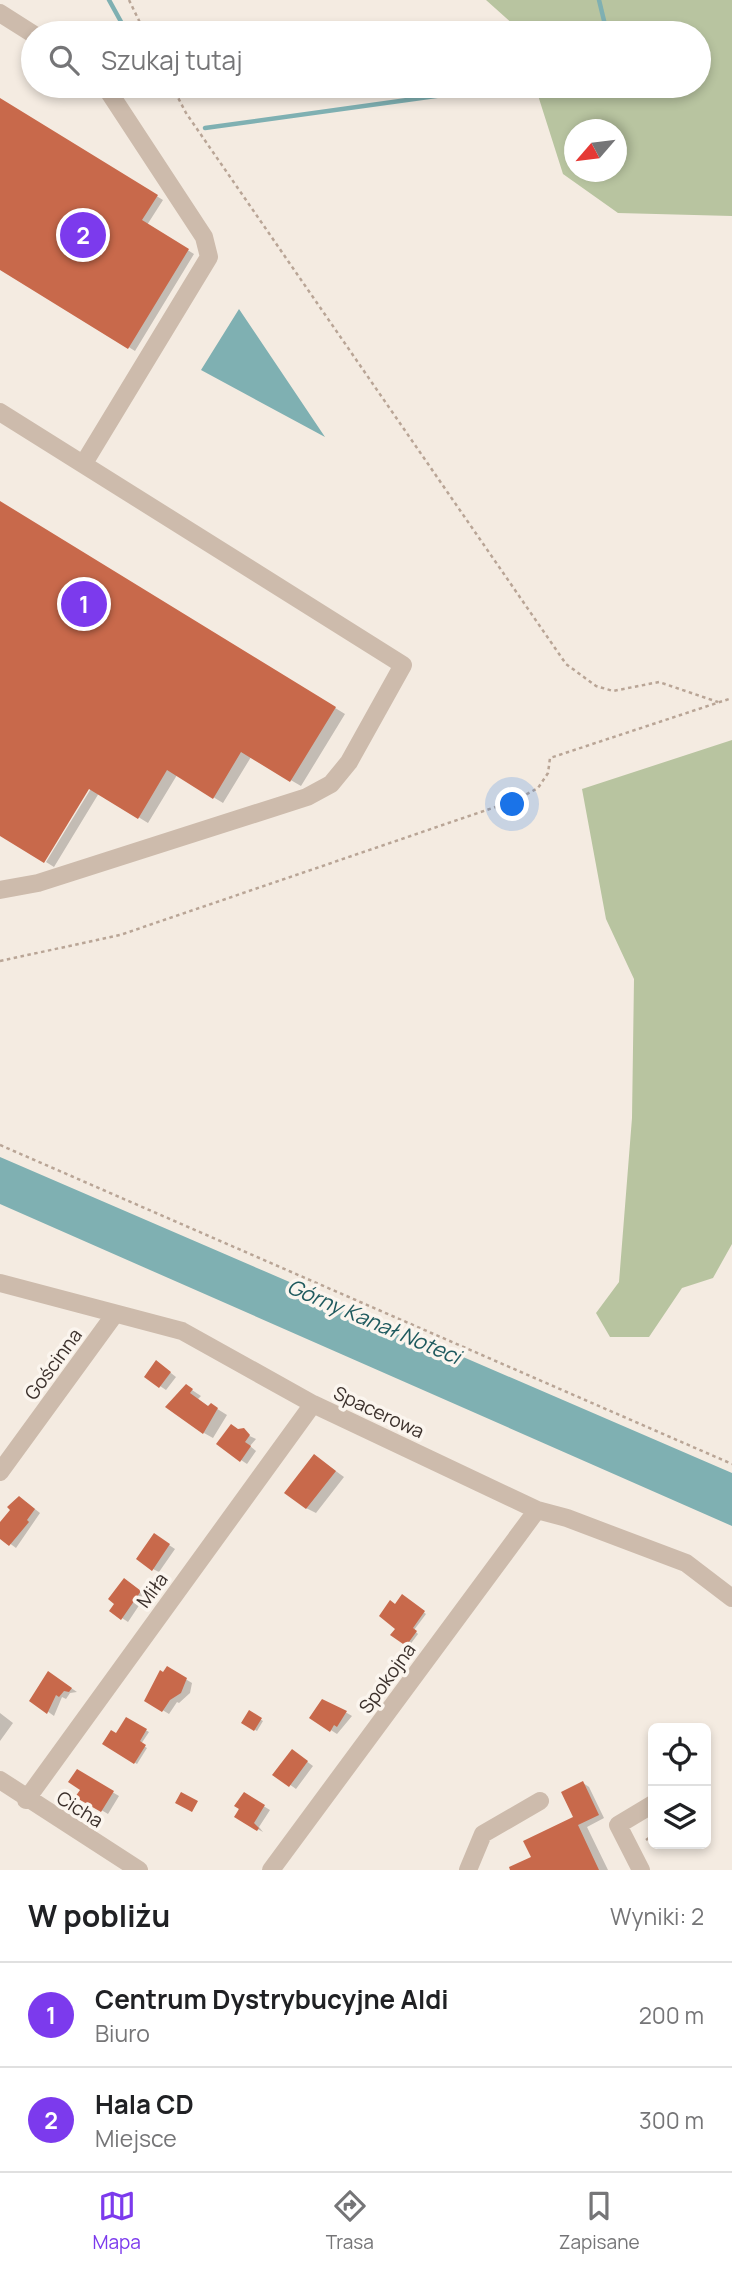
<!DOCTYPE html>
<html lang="pl">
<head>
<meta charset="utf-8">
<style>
	:root { --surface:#fff; --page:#f6f6f6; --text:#202124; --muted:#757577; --line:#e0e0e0; --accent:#7c3aed }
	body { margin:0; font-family:Manrope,sans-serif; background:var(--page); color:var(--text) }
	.controls { position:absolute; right:21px; bottom:21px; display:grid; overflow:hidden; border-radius:10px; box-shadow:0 4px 10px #0003 }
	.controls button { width:63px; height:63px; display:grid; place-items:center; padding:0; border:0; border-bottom:2px solid var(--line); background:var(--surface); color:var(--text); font:35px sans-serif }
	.compass { position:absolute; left:564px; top:119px; width:63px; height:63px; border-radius:50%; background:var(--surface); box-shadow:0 4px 10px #0003; rotate:242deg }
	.you { position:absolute; left:513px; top:805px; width:24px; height:24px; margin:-18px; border:5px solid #fff; border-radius:50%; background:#1a73e8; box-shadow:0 0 0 10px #1a73e833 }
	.badge { display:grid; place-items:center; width:46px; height:46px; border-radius:50%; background:var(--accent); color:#fff; font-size:23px; font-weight:700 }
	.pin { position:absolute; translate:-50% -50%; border:4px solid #fff; box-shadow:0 2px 7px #0006 }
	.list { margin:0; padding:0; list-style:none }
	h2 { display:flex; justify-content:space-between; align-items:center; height:91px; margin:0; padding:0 28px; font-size:30px }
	h2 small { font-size:23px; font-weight:400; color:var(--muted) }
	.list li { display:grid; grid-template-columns:46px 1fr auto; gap:21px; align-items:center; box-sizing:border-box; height:105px; padding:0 28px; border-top:2px solid var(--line) }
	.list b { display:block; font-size:26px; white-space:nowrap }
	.list p { margin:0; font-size:23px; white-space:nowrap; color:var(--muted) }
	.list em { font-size:23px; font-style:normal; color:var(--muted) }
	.icon { flex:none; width:38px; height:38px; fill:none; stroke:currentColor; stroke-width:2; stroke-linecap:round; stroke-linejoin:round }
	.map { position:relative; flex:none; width:732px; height:1870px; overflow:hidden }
	.search { position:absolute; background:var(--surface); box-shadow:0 4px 10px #0003; left:21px; right:21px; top:21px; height:77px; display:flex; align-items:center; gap:18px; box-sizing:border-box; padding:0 24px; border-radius:38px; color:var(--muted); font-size:26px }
	.sheet { height:301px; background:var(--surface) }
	nav { display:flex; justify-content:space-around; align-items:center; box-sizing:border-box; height:98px; border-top:2px solid var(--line); background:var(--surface); font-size:19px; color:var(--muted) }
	nav a { display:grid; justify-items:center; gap:4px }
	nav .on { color:var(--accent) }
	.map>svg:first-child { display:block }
	.green { fill:#b8c4a0; fill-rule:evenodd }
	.water { fill:#7fb0b2 }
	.shadow { fill:#0003 }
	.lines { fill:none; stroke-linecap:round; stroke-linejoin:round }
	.stream { stroke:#7fb0b2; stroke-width:4.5 }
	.building { fill:#c8694b }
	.path { stroke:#b9a596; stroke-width:2.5; stroke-dasharray:3.5 3.5; stroke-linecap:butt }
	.minor { stroke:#cdbbac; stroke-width:18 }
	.labels { text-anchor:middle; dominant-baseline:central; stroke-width:7; stroke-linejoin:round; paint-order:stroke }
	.street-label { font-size:19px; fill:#3b302b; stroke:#fbf5ee }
	.water-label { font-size:21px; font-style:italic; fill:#1f5a5e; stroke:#fbf5ee }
</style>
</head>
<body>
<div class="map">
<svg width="732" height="1870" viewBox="0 0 732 1870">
	<rect width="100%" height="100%" fill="#f4ebe1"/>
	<path class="green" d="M486,0H732V216L618,213L563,174L535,86H699V33H518L516,27ZM574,130H616V172H574Z
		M732,740V1244L713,1278L682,1288L649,1337H610L596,1313L619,1282L632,1118L634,979L606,919L582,789Z"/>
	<path class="water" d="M239,309L325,437L201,370Z
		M0,1157L732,1473V1526L0,1204Z"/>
	<path class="shadow" d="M0,100L163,200L147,225L194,254L135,351L0,268Z
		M0,503L345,714L301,786L251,757L223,803L177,775L148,823L99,793L54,867L46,862L95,782L0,834Z
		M162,1366L176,1377L166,1390L160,1386Z
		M186,1386L201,1396L198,1399L209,1407L211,1405L227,1415L213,1438L204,1433Z
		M239,1431L256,1439L250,1446L256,1451L247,1464L241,1460Z
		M315,1456L344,1477L316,1513L306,1508Z
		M26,1502L40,1513L16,1548L0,1536V1527Z
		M160,1539L175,1549L159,1572L153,1569Z
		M130,1583L146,1595L128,1622L122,1618L117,1603Z
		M403,1596L426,1614L414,1630L418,1634L409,1646L393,1634L398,1628L396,1606Z
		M167,1668L192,1683L190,1693L179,1703L177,1702L169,1714L146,1700Z
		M55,1677L77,1692L70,1693L66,1699L62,1697L54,1716L32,1700Z
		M335,1706L352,1716L337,1734L312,1718Z
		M0,1713L13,1723L0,1741Z
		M250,1713L263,1721L257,1731L243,1723Z
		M127,1719L149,1732L141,1744L147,1748L137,1764L104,1744L117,1736Z
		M298,1755L313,1766L296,1789L275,1774Z
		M77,1771L119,1796L108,1814L78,1796L82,1789Z
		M583,1783L589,1787L604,1818L587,1827L608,1870H512L533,1858L576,1817Z
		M244,1794L270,1810L259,1827L263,1832L236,1817Z"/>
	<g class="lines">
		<path class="stream" d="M109,0L125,29
			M599,0L607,33
			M205,128L508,86"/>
	</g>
	<path class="building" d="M0,98L158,195L142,220L189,249L128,349L0,270Z
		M0,501L336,707L290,782L241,752L213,799L167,770L138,819L89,789L44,863L0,836Z
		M156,1360L171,1372L159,1388L144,1377Z
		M186,1384L193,1389L190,1393L208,1406L211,1403L218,1408L203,1434L165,1407Z
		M231,1424L238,1429L244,1428L250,1435L245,1442L251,1446L240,1462L216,1444Z
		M314,1454L336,1471L306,1509L284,1493Z
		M19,1496L35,1509L27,1520L29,1522L9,1546L0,1539V1522L10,1510L7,1507Z
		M154,1533L170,1544L152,1571L136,1559Z
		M124,1578L141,1591L121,1620L109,1611L114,1604L108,1599Z
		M402,1594L425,1611L413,1628L417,1631L406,1646L390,1635L395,1629L379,1616L390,1600L395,1604Z
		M167,1666L187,1678L181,1693L170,1700L162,1712L144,1701L160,1670L163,1672Z
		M48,1671L72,1688L69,1692L64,1691L59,1697L56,1695L47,1714L29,1701Z
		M322,1699L347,1711L337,1727L334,1725L330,1732L309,1718Z
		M249,1710L262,1718L254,1731L241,1723Z
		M126,1717L147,1729L140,1741L146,1745L134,1764L102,1744L111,1730L116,1733Z
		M292,1749L308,1761L289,1787L272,1775Z
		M77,1769L114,1791L101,1812L75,1797L80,1790L68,1782Z
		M583,1781L599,1815L578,1825L599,1870H510L509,1867L531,1857L523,1841L573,1817L561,1792Z
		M181,1792L198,1801L192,1812L175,1803Z
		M244,1792L265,1805L254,1823L259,1828L257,1831L234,1817L239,1809L234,1806Z"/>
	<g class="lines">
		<path class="path" d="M129,0L145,33
			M172,86L186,113L566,664L596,686L613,691L659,682L718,702
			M0,961L120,935L516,800L538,788L548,773L550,758L732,698
			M0,1145L732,1464
			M646,1840L653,1835"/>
		<path class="minor" d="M0,13L33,34
			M0,412L403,665L349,762L331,784L307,797L38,883L0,890
			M84,463L209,257L204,237L105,86
			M0,1283L182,1331L313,1404L537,1510L567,1518L686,1563L732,1598
			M0,1472L115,1314
			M0,1780L139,1870
			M26,1800L313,1404
			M271,1870L537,1510
			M468,1870L483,1834L540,1801
			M641,1870L618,1825L653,1804"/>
	</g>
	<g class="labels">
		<g class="street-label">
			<text transform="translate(53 1364) rotate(-54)">Gościnna</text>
			<text transform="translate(379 1412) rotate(25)">Spacerowa</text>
			<text transform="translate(152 1590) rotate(-54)">Miła</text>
			<text transform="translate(387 1678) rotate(-54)">Spokojna</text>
			<text transform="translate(80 1809) rotate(32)">Cicha</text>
		</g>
		<g class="water-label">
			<text transform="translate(374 1321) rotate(23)">Górny Kanał Noteci</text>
		</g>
	</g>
</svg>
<div class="controls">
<button><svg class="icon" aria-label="locate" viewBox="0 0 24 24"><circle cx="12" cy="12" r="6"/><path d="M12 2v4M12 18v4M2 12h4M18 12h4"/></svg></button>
<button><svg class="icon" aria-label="layers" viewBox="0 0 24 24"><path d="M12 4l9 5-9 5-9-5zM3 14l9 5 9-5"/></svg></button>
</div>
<svg class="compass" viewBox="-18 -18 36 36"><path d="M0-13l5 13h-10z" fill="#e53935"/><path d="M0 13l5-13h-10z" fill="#757577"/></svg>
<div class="you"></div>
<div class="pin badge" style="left:84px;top:604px">1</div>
<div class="pin badge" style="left:83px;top:235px">2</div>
<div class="search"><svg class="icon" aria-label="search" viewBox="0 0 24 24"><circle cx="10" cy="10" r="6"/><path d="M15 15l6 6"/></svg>Szukaj tutaj</div>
</div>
<section class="sheet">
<h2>W pobliżu<small>Wyniki: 2</small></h2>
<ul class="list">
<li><span class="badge">1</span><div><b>Centrum Dystrybucyjne Aldi</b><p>Biuro</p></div><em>200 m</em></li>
<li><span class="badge">2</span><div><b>Hala CD</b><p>Miejsce</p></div><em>300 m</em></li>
</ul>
</section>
<nav>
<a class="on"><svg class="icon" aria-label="map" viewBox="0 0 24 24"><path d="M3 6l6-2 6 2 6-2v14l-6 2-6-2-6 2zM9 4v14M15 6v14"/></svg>Mapa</a>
<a><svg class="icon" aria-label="directions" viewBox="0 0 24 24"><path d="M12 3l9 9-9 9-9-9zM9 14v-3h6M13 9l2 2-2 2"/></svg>Trasa</a>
<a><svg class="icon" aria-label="saved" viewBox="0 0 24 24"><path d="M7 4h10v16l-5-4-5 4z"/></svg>Zapisane</a>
</nav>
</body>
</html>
